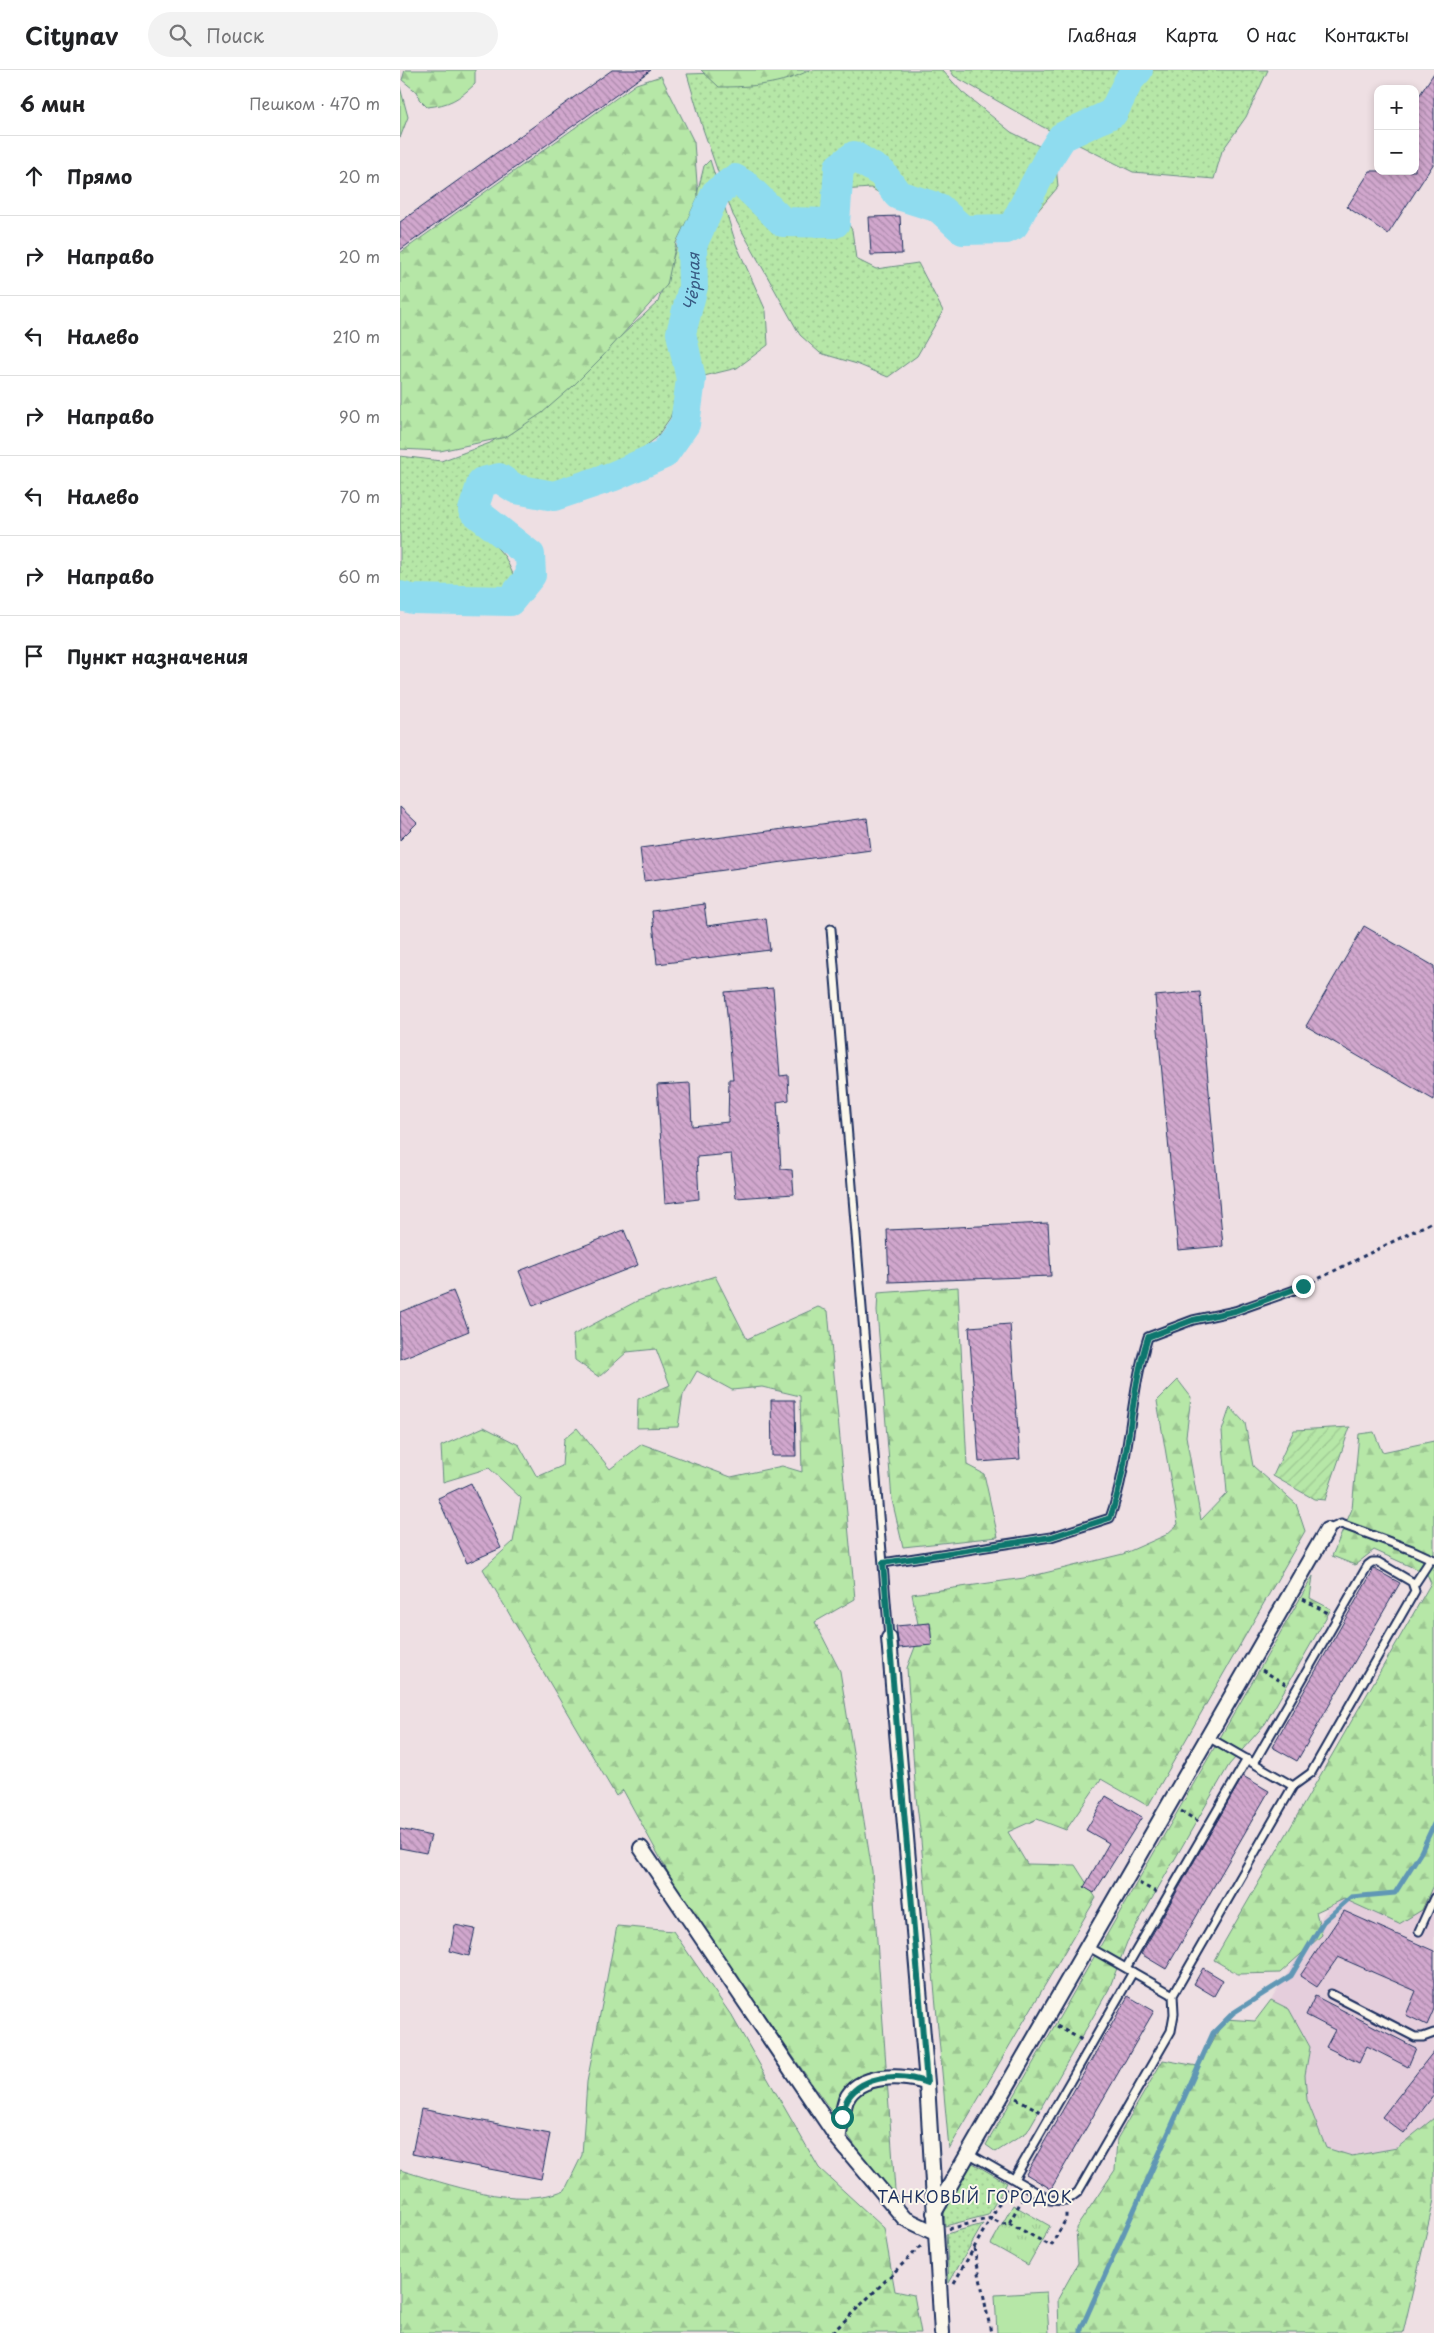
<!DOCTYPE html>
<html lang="ru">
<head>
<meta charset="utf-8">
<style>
	:root { --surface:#fff; --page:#f2f2f2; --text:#202124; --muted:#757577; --line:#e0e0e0 }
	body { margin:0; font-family:"Playpen Sans",sans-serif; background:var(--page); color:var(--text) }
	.controls { position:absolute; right:15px; top:15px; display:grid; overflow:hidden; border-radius:10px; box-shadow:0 2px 8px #0003 }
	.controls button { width:45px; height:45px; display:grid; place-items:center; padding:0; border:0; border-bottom:1px solid var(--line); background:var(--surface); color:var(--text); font:25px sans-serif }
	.stop { position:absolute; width:15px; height:15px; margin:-11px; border:4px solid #0f766e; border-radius:50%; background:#fff }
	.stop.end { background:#0f766e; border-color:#fff; box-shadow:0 1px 5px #0008 }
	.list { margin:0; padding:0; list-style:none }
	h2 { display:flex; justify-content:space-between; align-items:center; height:65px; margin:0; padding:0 20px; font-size:21px }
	h2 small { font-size:16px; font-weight:400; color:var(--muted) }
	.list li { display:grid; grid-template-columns:32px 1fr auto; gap:15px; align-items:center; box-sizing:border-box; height:80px; padding:0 20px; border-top:1px solid var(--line) }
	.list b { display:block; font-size:19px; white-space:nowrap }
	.list em { font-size:16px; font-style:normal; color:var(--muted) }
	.icon { flex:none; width:28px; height:28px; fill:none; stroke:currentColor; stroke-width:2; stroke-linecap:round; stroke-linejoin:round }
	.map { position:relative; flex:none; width:1034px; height:2263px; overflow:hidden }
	header { display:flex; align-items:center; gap:30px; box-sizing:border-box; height:70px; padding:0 25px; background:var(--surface); border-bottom:1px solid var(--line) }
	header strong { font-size:24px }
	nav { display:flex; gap:28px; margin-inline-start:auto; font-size:18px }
	.search { width:350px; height:45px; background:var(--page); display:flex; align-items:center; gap:12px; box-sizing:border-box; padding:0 18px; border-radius:28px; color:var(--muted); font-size:19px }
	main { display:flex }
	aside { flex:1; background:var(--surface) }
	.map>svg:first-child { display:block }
	.built { fill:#e5cedc }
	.grass { fill:url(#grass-dots); stroke:#688b82 }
	.forest { fill:url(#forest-firs); stroke:#688b82 }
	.park { fill:url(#park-tufts); stroke:#688b82 }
	.garden { fill:url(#garden-furrows); stroke:#688b82 }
	.pitch { fill:#b6e7a7; stroke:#688b82 }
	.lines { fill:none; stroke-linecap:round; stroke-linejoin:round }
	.stream { stroke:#6197b5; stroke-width:5 }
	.river { stroke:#8fdcef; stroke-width:30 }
	.building { fill:url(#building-back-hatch); stroke:#1b2f5e }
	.service-casing { stroke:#1b2f5e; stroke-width:11 }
	.minor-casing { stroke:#1b2f5e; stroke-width:18 }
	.path { stroke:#1b2f5e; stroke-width:3; stroke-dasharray:4 4; stroke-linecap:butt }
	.service { stroke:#fbf7ec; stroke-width:7 }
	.minor { stroke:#fbf7ec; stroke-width:14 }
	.route { stroke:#0f766e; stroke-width:6 }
	.labels { text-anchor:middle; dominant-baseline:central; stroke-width:4; stroke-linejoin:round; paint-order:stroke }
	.water-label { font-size:16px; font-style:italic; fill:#385a82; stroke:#fbf7ec }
	.neighbourhood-label { font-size:16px; letter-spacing:1px; fill:#1b2f5e; stroke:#fbf7ec }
</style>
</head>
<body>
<header>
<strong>Citynav</strong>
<div class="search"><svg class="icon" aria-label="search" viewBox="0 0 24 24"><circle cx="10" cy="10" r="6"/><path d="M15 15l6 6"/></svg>Поиск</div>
<nav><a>Главная</a><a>Карта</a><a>О нас</a><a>Контакты</a></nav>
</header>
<main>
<aside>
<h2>6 мин<small>Пешком · 470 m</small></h2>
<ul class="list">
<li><svg class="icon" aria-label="ahead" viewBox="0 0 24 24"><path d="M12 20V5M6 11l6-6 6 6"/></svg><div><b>Прямо</b></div><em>20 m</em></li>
<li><svg class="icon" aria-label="right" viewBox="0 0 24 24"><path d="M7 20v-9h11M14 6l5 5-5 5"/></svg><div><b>Направо</b></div><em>20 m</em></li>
<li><svg class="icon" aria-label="left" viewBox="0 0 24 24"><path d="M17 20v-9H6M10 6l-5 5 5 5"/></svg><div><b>Налево</b></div><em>210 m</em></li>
<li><svg class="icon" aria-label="right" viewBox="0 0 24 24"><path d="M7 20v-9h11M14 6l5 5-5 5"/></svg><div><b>Направо</b></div><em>90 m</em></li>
<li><svg class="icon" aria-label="left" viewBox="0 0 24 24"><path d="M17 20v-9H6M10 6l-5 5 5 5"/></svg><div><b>Налево</b></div><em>70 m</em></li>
<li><svg class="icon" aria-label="right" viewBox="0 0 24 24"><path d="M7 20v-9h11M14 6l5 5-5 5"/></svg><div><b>Направо</b></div><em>60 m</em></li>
<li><svg class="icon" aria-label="arrive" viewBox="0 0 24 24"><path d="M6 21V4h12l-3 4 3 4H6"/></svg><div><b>Пункт назначения</b></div></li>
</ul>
</aside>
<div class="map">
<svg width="1034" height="2263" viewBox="0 0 1034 2263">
	<defs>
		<pattern id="grass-dots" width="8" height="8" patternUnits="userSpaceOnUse" patternTransform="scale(1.25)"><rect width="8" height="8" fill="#b6e7a7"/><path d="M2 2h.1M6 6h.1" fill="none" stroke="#9cc692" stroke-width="1.8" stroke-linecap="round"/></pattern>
		<pattern id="forest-firs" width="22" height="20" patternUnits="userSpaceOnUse" patternTransform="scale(1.25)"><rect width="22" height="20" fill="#b6e7a7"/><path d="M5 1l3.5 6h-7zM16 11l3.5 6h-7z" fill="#9cc692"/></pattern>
		<pattern id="park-tufts" width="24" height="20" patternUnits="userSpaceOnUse" patternTransform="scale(1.25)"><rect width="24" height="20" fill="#b6e7a7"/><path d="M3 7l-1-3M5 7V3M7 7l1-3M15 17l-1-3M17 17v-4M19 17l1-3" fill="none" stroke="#9cc692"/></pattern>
		<pattern id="garden-furrows" width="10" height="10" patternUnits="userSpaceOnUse" patternTransform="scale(1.25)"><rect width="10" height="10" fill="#b6e7a7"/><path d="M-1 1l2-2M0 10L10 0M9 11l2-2" fill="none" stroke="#9cc692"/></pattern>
		<pattern id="building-back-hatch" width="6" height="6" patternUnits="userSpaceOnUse" patternTransform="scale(1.25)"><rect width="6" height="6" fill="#d1a7cd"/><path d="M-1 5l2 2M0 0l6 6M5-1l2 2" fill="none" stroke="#a988aa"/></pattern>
	</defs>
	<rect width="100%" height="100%" fill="#eedfe3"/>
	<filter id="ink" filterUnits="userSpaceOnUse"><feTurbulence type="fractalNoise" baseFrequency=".02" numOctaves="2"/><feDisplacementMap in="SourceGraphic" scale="10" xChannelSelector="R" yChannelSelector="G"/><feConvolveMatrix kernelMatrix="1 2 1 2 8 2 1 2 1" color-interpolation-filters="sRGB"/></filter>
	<g filter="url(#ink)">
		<path class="built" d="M1034,1778V2048L997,2078L952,2086L926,2078L907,2030L905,2005L910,1977L889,1939L871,1930L944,1811Z"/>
		<path class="grass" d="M418,0H542L562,22L611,62L655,84L658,117L625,156L591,169L551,159L509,141L471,118L442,120V143L452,160L456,189L476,199L518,193L543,241L517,286L488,307L457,294L420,283L400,265L333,145L303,59L287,4Z
			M550,0H868L846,47L822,81L814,109L733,102L641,56L554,6Z
			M310,90L336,174L366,241L368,275L337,298L304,306L278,323L270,348L256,368L232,386L209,398L155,417L136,413L114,406L75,403L66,418L67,443L105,487L113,504L109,520L87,526L51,521L18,525L0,521V386L41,391L90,373L166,320L195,290L258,232L285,152L296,129L304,96Z
			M571,2092L607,2113L588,2145L545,2156L544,2138Z
			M583,2154L549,2213L546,2164Z"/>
		<path class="forest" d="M5,0H75V14C59,29 49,35 27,37L19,29L18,23L2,10Z
			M301,0H410C381,15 351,17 319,17Z
			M261,6L294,72L298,127L276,173L267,215L203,286L172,317L142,343L106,367L40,381L0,379V183L236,14Z
			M0,17L8,47L0,68Z
			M315,1206L347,1269L418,1237L428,1241L455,1529L415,1552L440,1601L472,1801L496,2134L281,1826L223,1720L216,1726L83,1499L113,1472L121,1428L89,1398L43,1412L41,1376L84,1357L119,1375L137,1407L162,1396L164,1369L177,1358L210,1399L242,1374L331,1407L382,1396L402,1402L400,1326L362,1317L332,1320L297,1301L283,1325L278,1357L237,1358L238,1329L270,1315L256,1279L227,1282L199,1307L175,1290L173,1265L237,1231Z
			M558,1217L567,1395L584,1404L598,1467L503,1477L492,1430L477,1241L478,1223Z
			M778,1310L791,1327L786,1366L801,1450L827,1423L822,1361L830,1337L845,1353L853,1396L896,1434L905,1461L748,1736L701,1709L666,1760L637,1749L608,1762L627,1794L675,1795L696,1828L549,2079L520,1760L516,1727L507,1598L520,1564L512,1524L624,1508L723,1484L766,1465L778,1454L757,1331Z
			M974,1362L982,1382L1034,1371V1813L1022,1840L999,1854L944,1829L916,1842L922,1865L880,1903L838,1904L814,1890L1031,1513L1027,1504L974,1480L955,1495L932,1486L952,1439L959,1364Z
			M913,1506L910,1528L931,1539L865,1654L829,1695L727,1872L709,1919L627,2062L596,2082L586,2075Z
			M217,1856L273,1861L333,1948L419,2098L484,2158L495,2221L514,2225L521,2263H0V2100C48,2114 117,2140 165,2120L182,2085L187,2012Z
			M871,1930L889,1939L910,1977L905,2005L907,2030L926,2078L952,2086L997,2078L1034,2048V2130L1003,2263H659L658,2229L678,2193L676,2158L715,2100L717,2069L763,1990L798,1996L825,1949L855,1951Z"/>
		<path class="park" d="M613,2135L650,2156L628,2195L591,2174Z"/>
		<path class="garden" d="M950,1357L925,1430L914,1429L873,1406L894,1360Z"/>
		<path class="pitch" d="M646,2222L649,2263H597L595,2225Z"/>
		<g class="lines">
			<path class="stream" d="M681,2263V2259L813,1963L833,1943L891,1906L923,1852L951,1827L995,1823L1021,1782L1034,1754"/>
			<path class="river" id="s1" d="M0,526L12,529L110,531L131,505L130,485L73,440L82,412L99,408L116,419L154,426L214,406L264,384L285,354L291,309L281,263L293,217L292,175L316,123L335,109L345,115L383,152L435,153L439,97L454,86L482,103L498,125L539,138L563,160L606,159L614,155L648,89L662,67L713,43L729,10L738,0"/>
		</g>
		<path class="building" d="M212,0H251L0,180V152Z
			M1034,3V93L988,164L947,137L970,101H1015V32Z
			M500,146L502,184L471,185L469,147Z
			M0,737L17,753L0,770Z
			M467,748L471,780L244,811L240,778Z
			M304,834L307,856L366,848L370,880L257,894L252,841Z
			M964,856L1034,896V1030L906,956Z
			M373,918L380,1006L388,1005L389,1030L377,1032L381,1099L392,1100L394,1124L336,1128L331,1084L297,1087L299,1129L265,1133L257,1015L290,1013L292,1056L328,1052L329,1009H333L325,922Z
			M800,922L823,1176L778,1180L755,926Z
			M648,1153L651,1206L489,1212L487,1160Z
			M224,1160L238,1195L133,1236L119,1201Z
			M53,1221L69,1261L0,1289V1242Z
			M610,1254L620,1389L579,1392L569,1257Z
			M371,1330H395L396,1386H372Z
			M71,1413L101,1478L67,1493L38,1428Z
			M974,1499L1000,1513L897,1691L872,1677Z
			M530,1553L532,1575L499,1578L496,1556Z
			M843,1706L869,1721L766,1899L741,1884Z
			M706,1726L742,1747L694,1823L684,1817L709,1773L686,1760Z
			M0,1759L31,1766L26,1783L0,1778Z
			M944,1841L1034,1881V1939L1027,1955L1006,1945L1016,1921L938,1887L917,1917L900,1906Z
			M55,1855L75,1859L69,1886L50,1881Z
			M803,1898L823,1910L814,1926L794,1914Z
			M728,1926L754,1941L651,2119L626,2104Z
			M915,1926L1016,1978L1008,1997L967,1976L959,1993L926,1977L935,1960L906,1945Z
			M1034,1981V2025L1004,2064L982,2047Z
			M21,2039L150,2064L141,2109L12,2084Z"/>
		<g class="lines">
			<defs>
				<path id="service" d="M431,859L489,1568
					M927,1460L941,1454L1012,1480L1034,1490
					M483,1493L651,1467L710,1448C731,1390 729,1326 748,1267L793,1250L835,1241L903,1217
					M1014,1515L1031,1489
					M808,1667L893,1716
					M1019,1861L1034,1828
					M687,1876L773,1925
					M726,1898L847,1689
					M931,1924L1015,1967H1023L1034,1963
					M568,2083L650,2130L666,2131L678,2122L771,1961L774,1944L773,1925L893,1716L911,1703L1015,1521L1012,1512L978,1492H972L968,1495L854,1693
					M614,2109L733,1902"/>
				<path id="minor" d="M489,1568L527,2013L542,2263
					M241,1778L438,2069L504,2148L535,2163
					M438,2069C441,2056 442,2042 446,2030C458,2003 505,2004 527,2013
					M534,2143L927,1460"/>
			</defs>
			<use href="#service" class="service-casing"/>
			<use href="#minor" class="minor-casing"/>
			<path class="path" d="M912,1212L1034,1151
				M903,1529L928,1543
				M862,1600L887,1615
				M781,1741L799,1752
				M739,1813L758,1823
				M657,1956L682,1970
				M616,2028L641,2042
				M609,2153L651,2176L666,2149V2141
				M549,2159L591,2148L602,2154L609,2153L624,2126
				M574,2178L591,2263
				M554,2213L608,2118
				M432,2263L521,2176"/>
			<use href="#service" class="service"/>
			<use href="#minor" class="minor"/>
		</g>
	</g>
	<g class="lines" filter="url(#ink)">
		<path class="route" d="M442,2047C444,2041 445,2033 448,2028C464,2004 503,2003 527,2013L483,1493L651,1467L710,1448C731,1390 729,1326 748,1267L793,1250L835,1241L903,1216"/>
	</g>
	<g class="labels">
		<g class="water-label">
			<text stroke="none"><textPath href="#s1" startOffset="642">Чёрная</textPath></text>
		</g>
		<g class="neighbourhood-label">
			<text x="575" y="2126">ТАНКОВЫЙ ГОРОДОК</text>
		</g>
	</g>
</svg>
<div class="controls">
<button>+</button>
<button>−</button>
</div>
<div class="stop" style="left:442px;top:2047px"></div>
<div class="stop end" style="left:903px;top:1216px"></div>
</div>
</main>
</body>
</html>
